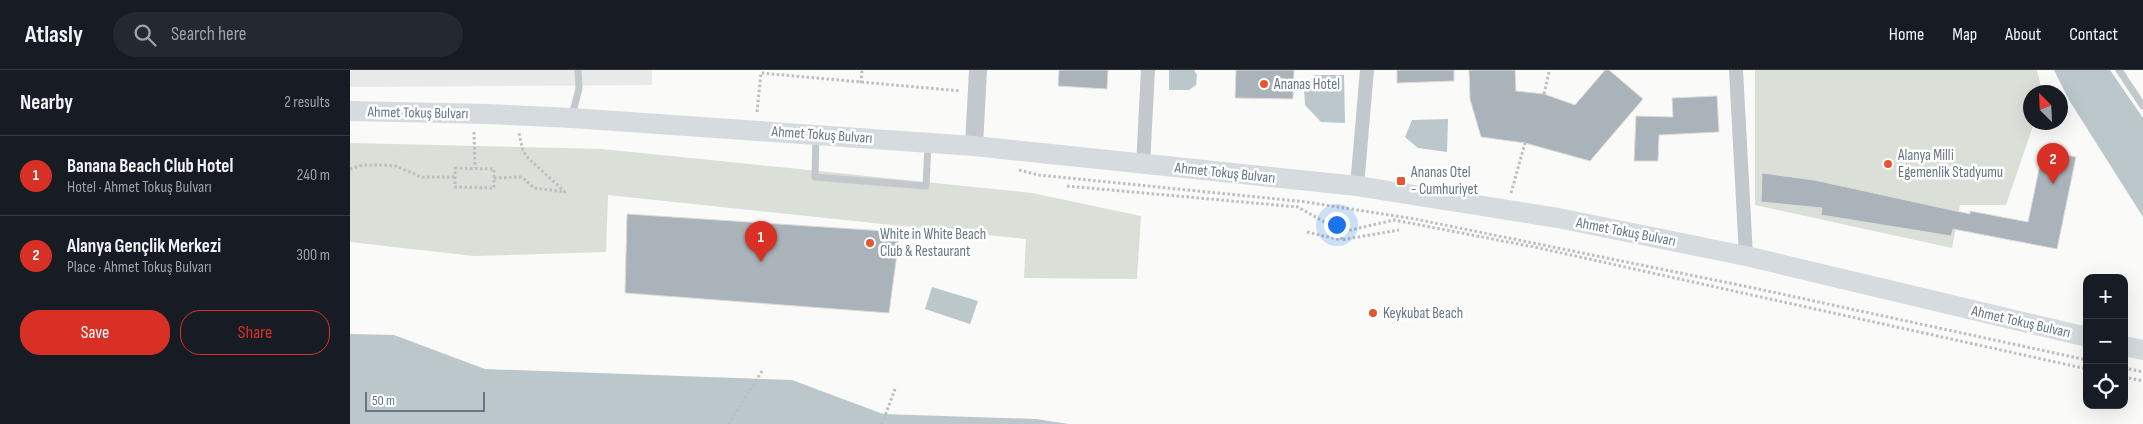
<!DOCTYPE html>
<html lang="en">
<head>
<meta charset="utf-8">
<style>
	:root { --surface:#171b24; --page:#242831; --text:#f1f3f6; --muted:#9ea1a6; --line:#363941; --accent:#d93025 }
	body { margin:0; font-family:"Sofia Sans Condensed",sans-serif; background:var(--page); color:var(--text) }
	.controls { position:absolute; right:15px; bottom:15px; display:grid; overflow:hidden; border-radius:10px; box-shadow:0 5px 20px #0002 }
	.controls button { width:45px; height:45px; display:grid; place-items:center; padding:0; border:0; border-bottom:1px solid var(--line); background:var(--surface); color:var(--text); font:25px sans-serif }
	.compass { position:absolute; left:1673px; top:15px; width:45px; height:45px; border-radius:50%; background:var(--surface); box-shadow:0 5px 20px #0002; rotate:336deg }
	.scale { position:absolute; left:15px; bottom:12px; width:120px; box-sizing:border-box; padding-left:5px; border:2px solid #657683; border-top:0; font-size:14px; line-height:18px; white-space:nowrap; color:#657683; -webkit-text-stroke:4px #fff; paint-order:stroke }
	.you { position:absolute; left:986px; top:154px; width:18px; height:18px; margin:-12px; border:4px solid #fff; border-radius:50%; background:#1a73e8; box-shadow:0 0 0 8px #1a73e833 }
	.badge { display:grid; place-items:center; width:32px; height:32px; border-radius:50%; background:var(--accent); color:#fff; font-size:16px; font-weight:700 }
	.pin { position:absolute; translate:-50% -41px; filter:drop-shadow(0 1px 2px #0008) }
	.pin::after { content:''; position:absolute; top:26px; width:18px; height:15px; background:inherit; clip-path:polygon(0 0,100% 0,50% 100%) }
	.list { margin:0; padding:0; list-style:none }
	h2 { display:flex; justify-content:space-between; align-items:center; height:65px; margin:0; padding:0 20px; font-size:21px }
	h2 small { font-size:16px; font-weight:400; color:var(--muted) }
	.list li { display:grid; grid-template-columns:32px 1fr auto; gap:15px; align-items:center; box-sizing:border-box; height:80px; padding:0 20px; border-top:1px solid var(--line) }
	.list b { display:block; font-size:19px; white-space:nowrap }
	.list p { margin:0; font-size:16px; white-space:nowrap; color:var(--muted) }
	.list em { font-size:16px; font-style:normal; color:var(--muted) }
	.actions { display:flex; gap:10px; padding:15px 20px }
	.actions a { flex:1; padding:11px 0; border:1px solid var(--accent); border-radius:20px; text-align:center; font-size:18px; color:var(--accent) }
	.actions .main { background:var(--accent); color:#fff }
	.icon { flex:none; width:28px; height:28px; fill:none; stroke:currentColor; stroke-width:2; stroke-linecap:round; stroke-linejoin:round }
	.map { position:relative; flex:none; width:1793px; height:354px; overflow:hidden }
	header { display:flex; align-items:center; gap:30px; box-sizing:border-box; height:70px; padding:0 25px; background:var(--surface); border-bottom:1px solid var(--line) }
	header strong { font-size:24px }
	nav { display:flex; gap:28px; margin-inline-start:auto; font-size:18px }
	.search { width:350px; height:45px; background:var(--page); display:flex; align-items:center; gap:12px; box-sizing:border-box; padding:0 18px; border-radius:28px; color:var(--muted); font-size:19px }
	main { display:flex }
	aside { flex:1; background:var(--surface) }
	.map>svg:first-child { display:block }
	.built { fill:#e8e9e9 }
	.green { fill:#dadfd7 }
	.water { fill:#bbc7cb }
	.building { fill:#aab3b9; stroke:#dcdcda }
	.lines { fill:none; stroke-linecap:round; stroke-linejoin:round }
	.path { stroke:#bbbfc2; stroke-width:3; stroke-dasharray:2.5 2.5; stroke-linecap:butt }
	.service { stroke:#c3c8cc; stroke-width:7 }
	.minor { stroke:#c3c8cc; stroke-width:14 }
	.tertiary { stroke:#c3c8cc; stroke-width:18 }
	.secondary { stroke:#d6dbdf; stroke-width:20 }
	.poi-dot { fill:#e4572e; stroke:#fff; stroke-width:2 }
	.labels { text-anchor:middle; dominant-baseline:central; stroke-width:5; stroke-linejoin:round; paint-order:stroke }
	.poi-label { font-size:15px; fill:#657683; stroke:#fff; text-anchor:start }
	.street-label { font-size:15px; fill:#657683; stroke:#fff }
</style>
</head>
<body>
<header>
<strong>Atlasly</strong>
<div class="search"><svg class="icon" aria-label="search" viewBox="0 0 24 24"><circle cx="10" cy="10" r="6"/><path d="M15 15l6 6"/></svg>Search here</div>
<nav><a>Home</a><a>Map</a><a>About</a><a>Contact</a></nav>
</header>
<main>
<aside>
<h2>Nearby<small>2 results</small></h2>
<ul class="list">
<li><span class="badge">1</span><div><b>Banana Beach Club Hotel</b><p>Hotel · Ahmet Tokuş Bulvarı</p></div><em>240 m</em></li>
<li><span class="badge">2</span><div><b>Alanya Gençlik Merkezi</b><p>Place · Ahmet Tokuş Bulvarı</p></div><em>300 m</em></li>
</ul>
<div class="actions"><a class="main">Save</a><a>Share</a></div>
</aside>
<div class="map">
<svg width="1793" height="354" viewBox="0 0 1793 354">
	<rect width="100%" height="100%" fill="#fafaf8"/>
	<path class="built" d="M0,0H302V15L0,17Z"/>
	<path class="green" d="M1405,0H1687L1692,22H1680V52L1684,53L1656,135H1610L1602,178L1405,135Z
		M0,73L252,79L682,123L791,146L787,209L674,208L676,169L258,125L256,182L124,186L0,172Z"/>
	<path class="water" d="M819,0H844L847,5L846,15L839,20H819Z
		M1704,0H1760L1793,48V147L1719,30Z
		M964,5H994L995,53L971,52L955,35L954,18Z
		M1098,49L1097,82L1068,78L1055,67L1062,50Z
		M582,217L628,231L620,254L575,239Z
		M0,264L44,265L135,299L442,310L533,344L686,349L719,354H0Z"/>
	<path class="building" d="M709,0H758L757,19L708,16Z
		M886,0H944L943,29L885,28Z
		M1047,0H1104V11L1047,13Z
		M1119,0H1165L1166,21L1194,24L1225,35L1255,0H1259L1293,29L1240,91L1175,73L1131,67L1120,29Z
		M1367,26L1369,62L1309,65L1308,91H1284L1286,46L1323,47L1322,28Z
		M1693,80L1726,87L1707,179L1603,159L1601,166L1471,145L1472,138L1411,132L1412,103L1464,110L1620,144V141L1678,152Z
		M277,144L550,162L539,243L275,223Z"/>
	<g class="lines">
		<path class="path" d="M511,13L512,0
			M1194,24L1199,2
			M407,42L411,3L611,21
			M124,62L125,98
			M105,98L144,99V118L105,117Z
			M0,99L13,95H31L46,96L71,107H105
			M669,100L689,105L956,132L1065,149L1399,217L1737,290
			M144,108L172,107L184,118L215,122L178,88L173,81L169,63
			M717,116L948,137L992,162L1044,150L1189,178L1737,299
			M1161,123L1175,73
			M957,162L991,170
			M992,162L991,170L1049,160
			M1774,298L1793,302
			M1774,307L1793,311
			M379,354L412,301
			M532,354L545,319"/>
		<path class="service" d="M1769,0L1793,36
			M222,45L229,19L228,0
			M466,65L465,107L576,116L578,74"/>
		<path class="minor" d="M1386,0L1396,186
			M793,95L798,0
			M1007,116L1017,0"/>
		<path class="tertiary" d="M624,76L628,0"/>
		<path class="secondary" d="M0,41L138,44L222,48L624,76L1007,116L1208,148L1396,186L1737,267
			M1774,276L1793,280"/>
	</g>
	<g class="poi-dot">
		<circle cx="914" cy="14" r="5"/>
		<circle cx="1538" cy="94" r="5"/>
		<rect x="1046" y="106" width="10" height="10" rx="2.5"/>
		<circle cx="520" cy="173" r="5"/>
		<circle cx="1023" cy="243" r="5"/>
	</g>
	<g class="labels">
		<g class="poi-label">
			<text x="924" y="14">Ananas Hotel</text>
			<text x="1548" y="85">Alanya Milli<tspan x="1548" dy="17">Egemenlik Stadyumu</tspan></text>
			<text x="1061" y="102">Ananas Otel<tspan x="1061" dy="17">- Cumhuriyet</tspan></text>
			<text x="530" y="164">White in White Beach<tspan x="530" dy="17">Club &amp; Restaurant</tspan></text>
			<text x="1033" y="243">Keykubat Beach</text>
		</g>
		<g class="street-label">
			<text transform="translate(68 43) rotate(1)">Ahmet Tokuş Bulvarı</text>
			<text transform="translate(472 65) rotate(4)">Ahmet Tokuş Bulvarı</text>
			<text transform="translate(875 103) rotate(6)">Ahmet Tokuş Bulvarı</text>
			<text transform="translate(1276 162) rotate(11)">Ahmet Tokuş Bulvarı</text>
			<text transform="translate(1671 252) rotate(13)">Ahmet Tokuş Bulvarı</text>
		</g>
	</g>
</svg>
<div class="controls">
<button>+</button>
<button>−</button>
<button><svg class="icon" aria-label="locate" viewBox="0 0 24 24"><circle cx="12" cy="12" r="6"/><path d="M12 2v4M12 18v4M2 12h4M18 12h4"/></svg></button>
</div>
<svg class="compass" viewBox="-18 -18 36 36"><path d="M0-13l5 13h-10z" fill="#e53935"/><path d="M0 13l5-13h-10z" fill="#9ea1a6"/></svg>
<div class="scale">50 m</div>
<div class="you"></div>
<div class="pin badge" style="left:411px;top:192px">1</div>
<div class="pin badge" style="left:1703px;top:114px">2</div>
</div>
</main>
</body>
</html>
